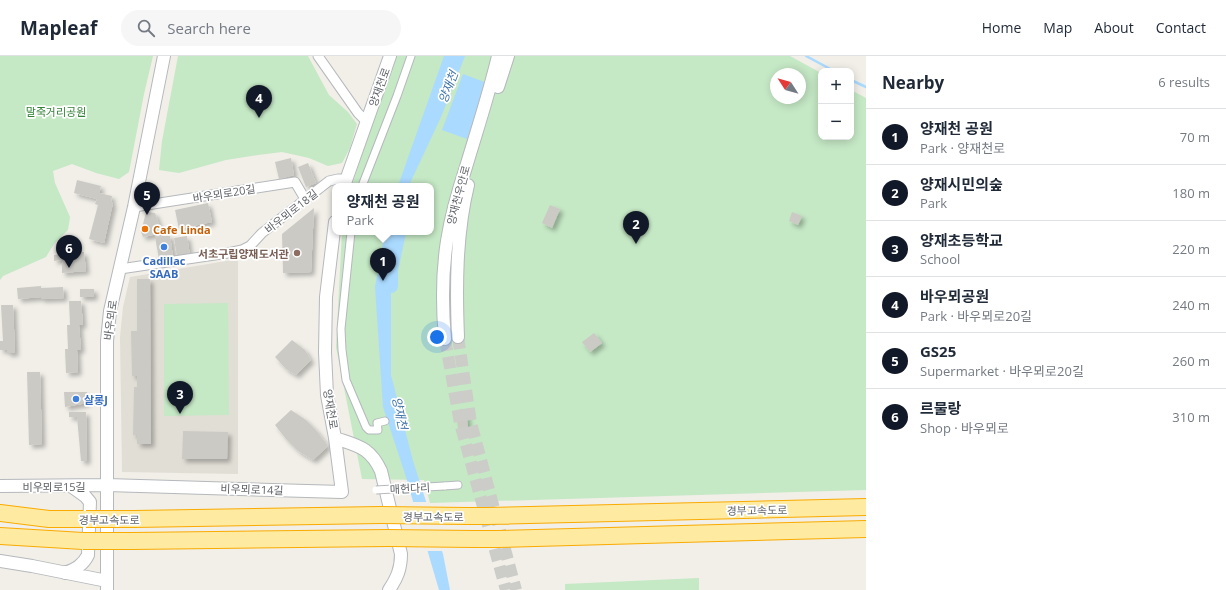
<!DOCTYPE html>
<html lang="en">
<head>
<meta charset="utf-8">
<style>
	:root { --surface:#fff; --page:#f6f6f7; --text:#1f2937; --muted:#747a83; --line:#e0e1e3; --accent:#111827 }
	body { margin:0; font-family:"Open Sans","Noto Sans KR",sans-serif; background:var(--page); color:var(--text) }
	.controls { position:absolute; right:12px; top:12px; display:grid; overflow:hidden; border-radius:8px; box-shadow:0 2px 10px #0003 }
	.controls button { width:36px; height:36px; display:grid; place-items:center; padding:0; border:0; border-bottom:1px solid var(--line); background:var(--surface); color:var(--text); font:20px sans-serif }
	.compass { position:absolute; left:770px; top:12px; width:36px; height:36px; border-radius:50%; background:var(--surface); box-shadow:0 2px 10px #0003; rotate:306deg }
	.you { position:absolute; left:437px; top:281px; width:14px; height:14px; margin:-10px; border:3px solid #fff; border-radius:50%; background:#1a73e8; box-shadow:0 0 0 6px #1a73e833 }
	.badge { display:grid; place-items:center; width:26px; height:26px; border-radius:50%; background:var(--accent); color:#fff; font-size:13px; font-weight:700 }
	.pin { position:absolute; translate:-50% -33px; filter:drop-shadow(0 1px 2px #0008) }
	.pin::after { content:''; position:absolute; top:21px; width:14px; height:12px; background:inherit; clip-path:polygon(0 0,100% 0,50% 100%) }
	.popup { position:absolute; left:332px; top:127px; width:102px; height:52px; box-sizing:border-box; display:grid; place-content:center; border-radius:8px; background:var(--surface); filter:drop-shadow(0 1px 3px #0005); font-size:13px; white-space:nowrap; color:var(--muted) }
	.popup b { font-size:15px; color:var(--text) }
	.popup::after { content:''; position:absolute; left:50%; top:100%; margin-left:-8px; border:8px solid transparent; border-top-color:var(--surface) }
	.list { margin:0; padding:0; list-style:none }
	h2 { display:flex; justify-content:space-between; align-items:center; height:52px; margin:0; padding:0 16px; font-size:17px }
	h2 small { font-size:13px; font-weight:400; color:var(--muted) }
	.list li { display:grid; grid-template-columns:26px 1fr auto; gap:12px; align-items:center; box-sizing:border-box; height:56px; padding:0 16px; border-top:1px solid var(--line) }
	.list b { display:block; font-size:15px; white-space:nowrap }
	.list p { margin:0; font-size:13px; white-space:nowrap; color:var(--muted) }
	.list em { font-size:13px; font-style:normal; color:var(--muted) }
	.icon { flex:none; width:22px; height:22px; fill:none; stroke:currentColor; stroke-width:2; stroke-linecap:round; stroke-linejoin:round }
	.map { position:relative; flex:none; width:866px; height:534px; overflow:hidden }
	header { display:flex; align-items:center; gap:24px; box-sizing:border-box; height:56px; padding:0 20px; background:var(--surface); border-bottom:1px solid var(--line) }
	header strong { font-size:19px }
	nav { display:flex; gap:22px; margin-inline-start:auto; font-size:14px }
	.search { width:280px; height:36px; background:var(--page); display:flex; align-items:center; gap:10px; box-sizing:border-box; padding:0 14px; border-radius:22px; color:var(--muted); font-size:15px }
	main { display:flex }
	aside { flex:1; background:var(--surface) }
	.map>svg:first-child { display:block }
	.education { fill:#e1ded6 }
	.green { fill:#c5e8c5; fill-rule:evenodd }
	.water { fill:#aadaff }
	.pier { fill:#f1efe8 }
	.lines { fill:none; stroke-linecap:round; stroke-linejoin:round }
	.stream { stroke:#aadaff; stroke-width:2.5 }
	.river { stroke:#aadaff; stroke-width:14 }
	.building { fill:#cccac5; filter:url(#shadow) }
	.tertiary-tunnel { stroke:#ccccc8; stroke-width:12; stroke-dasharray:12 6; stroke-linecap:butt }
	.pedestrian-casing { stroke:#b5b8bc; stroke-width:9 }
	.minor-casing { stroke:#b5b8bc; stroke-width:11 }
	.tertiary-casing { stroke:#b5b8bc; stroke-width:14 }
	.trunk-casing { stroke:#f9ab00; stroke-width:18 }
	.pedestrian { stroke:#fff; stroke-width:7 }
	.minor { stroke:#fff; stroke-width:9 }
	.tertiary { stroke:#fff; stroke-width:12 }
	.trunk { stroke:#feeaa1; stroke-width:16 }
	.pedestrian-bridge-casing { stroke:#b5b8bc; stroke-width:9; stroke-linecap:butt }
	.trunk-bridge-casing { stroke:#f9ab00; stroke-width:18; stroke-linecap:butt }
	.pedestrian-bridge { stroke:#fff; stroke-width:7 }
	.trunk-bridge { stroke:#feeaa1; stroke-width:16 }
	.food-dot { fill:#e8710a; stroke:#fff; stroke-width:1.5 }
	.shop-dot { fill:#3f7fe0; stroke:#fff; stroke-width:1.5 }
	.education-dot { fill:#8d6e63; stroke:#fff; stroke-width:1.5 }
	.labels { text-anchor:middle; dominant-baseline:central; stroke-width:3.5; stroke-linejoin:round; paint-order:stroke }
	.street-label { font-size:11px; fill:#5f6368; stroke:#fff }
	.park-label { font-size:11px; fill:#348238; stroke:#fff }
	.food-label { font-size:11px; font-weight:bold; fill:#c56008; stroke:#fff; text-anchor:start }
	.education-label { font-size:11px; font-weight:bold; fill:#785e54; stroke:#fff; text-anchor:end }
	.shop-label { font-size:11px; font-weight:bold; fill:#366cbe; stroke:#fff }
	.water-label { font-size:12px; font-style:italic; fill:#4174aa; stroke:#fff }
</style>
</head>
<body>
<header>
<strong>Mapleaf</strong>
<div class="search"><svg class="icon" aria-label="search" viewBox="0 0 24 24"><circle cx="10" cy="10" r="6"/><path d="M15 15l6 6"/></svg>Search here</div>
<nav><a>Home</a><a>Map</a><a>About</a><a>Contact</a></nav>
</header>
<main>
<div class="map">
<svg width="866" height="534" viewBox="0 0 866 534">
	<defs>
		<filter id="shadow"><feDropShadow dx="3.5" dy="3.5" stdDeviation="2" flood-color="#0004"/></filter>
	</defs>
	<rect width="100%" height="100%" fill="#f1efe8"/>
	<path class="education" d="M238,203V418L122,416L120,281L123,251L130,221Z"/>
	<path class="green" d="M0,0H153L144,38L129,116L119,123L96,117L72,108L53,115L55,127L70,161L68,174L54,188L46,201L3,220L0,224Z
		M178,0H308L329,39L348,56L357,68L350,92L342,107L328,110L309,102L282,96L258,99L226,104L179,117L159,114L162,85Z
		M392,0H790L821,17V81H851V34L866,42V434L430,447L424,424L362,423L336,291L342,176H431V130H352ZM776,18H800V42H776Z
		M228,247L229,359L164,360V248Z
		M699,522V534H565V528Z"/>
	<path class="water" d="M444,0H465L441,61L411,125L410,130H398Z
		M463,18L487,27L467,83L442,74Z
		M385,176H399L391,214V319L413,405L443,498L450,534H439L405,418L383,351L375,231Z"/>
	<path class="pier" d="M411,446H428L444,495H425Z"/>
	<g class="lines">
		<path class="stream" d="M806,0L834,15
			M851,24L866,31"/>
		<path class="river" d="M391,230V214L399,176"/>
	</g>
	<path class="building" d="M291,102L294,119L279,123L275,106Z
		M308,107L316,127L306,131L298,111Z
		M77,124L101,130L99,137L112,140L111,146L113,147L104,187L89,183L98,149L95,148L97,143L74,137Z
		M208,147L212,166L179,173L175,154Z
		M550,149L560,153L552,172L542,167Z
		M314,152L311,216L283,217L282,178Z
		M146,156L155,157L162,177L143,181L141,176Z
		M792,156L802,160L798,169L789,165Z
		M170,179L173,201L159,203L155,181Z
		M187,180L190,200L177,201L174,182Z
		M77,195V196H84L86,215L62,217V204L54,205V199L67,198V196Z
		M137,223H150L151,388H137V379H133L134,331H137V320H132L131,275H137Z
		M41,230V232L63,231L64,242L41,243V241L18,243L17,232Z
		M80,233H94V241H80Z
		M69,245H81L83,269H79L81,294H77L78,316L66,317L65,293H68L67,269H70Z
		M1,249H13L15,297H7V294H0V285H3Z
		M594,277L602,287L590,296L582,286Z
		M292,284L305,294L311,304L296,319L286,313L275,301Z
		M27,316H40L42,388L29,389Z
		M64,336H87V347L65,351Z
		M466,353L468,371L458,372L456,354Z
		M291,354L306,364L316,374L328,390L313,404L298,395L286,383L275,369Z
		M69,356H86L87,405H81L77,361H69Z
		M183,375L228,376L227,403H182Z"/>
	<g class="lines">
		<path class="tertiary-tunnel" d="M458,281L471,367L516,534
			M445,283L460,367L506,534"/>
		<defs>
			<path id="pedestrian" d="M362,130L397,40L411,0
				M351,176L341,273L342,294L346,324L366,371L369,374H378L377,367L385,365
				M444,430L458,429"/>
			<path id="minor" d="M318,0L358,57L367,66
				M134,151L295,126L305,143
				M120,213L228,197L242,194L250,190L262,177L329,125L338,123H346"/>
			<path id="tertiary" d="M498,31L508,0
				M344,130L390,0
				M458,281C456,231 456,178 468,129
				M445,283C442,250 442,217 447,185C451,160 458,135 466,111C477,74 489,38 498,0
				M335,382C358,390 370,391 381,415L401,498C401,513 397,522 389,534
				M0,430L107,429L342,436L335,382L327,339L325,296L326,241L335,166
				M0,505L32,510L107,525
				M65,517C76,513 83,509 88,499L90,446L85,440L71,430
				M107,534V285L110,255L134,151L164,0"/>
			<path id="trunk" d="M0,457L49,463H86
				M468,460H487L866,451
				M134,463L381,459
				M0,480L83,485
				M474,483H497L866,473
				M132,485L388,482"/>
		</defs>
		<use href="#pedestrian" class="pedestrian-casing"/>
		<use href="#minor" class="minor-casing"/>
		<use href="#tertiary" class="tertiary-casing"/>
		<use href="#trunk" class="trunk-casing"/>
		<use href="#pedestrian" class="pedestrian"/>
		<use href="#minor" class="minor"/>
		<use href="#tertiary" class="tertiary"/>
		<use href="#trunk" class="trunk"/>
		<defs>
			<path id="pedestrian-bridge" d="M376,434L444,430"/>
			<path id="trunk-bridge" d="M381,459L468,460
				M86,463H134
				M388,482L474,483
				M83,485H132"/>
		</defs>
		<use href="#pedestrian-bridge" class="pedestrian-bridge-casing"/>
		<use href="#trunk-bridge" class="trunk-bridge-casing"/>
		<use href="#pedestrian-bridge" class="pedestrian-bridge"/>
		<use href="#trunk-bridge" class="trunk-bridge"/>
	</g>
	<circle class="food-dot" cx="145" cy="173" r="4"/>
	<g class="shop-dot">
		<circle cx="164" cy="191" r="4"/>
		<circle cx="76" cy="343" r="4"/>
	</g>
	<circle class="education-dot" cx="297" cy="197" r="4"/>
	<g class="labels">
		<g class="street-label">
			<text transform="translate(379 31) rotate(-70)">양재천로</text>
			<text transform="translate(224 137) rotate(-9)">바우뫼로20길</text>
			<text transform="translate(458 139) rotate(-75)">양재천우안로</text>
			<text transform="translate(291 155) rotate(-38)">바우뫼로18길</text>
			<text transform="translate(110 264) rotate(-82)">바우뫼로</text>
			<text transform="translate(331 353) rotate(81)">양재천로</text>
			<text x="54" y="430">비우뫼로15길</text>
			<text transform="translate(410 432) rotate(-3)">매헌다리</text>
			<text transform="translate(252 433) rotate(2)">비우뫼로14길</text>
			<text transform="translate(757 454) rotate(-1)">경부고속도로</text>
			<text x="433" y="460">경부고속도로</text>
			<text x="109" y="463">경부고속도로</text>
		</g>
		<g class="park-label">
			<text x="56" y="55">말죽거리공원</text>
		</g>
		<g class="food-label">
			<text x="153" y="173">Cafe Linda</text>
		</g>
		<g class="education-label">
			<text x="289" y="197">서초구립양재도서관</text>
		</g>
		<g class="shop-label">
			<text x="164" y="204">Cadillac<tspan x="164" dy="13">SAAB</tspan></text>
			<text x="84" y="343" text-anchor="start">살롱J</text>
		</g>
		<g class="water-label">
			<text transform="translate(448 31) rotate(-69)">양재천</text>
			<text transform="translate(400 357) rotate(78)">양재천</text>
		</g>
	</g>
</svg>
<div class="controls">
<button>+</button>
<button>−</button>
</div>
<svg class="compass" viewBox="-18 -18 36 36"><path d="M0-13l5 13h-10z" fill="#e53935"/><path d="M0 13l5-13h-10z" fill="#747a83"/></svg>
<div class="you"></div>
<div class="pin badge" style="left:383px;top:225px">1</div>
<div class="popup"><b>양재천 공원</b>Park</div>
<div class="pin badge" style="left:636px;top:188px">2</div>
<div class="pin badge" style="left:180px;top:358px">3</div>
<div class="pin badge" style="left:259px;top:62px">4</div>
<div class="pin badge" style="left:147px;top:159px">5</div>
<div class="pin badge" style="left:69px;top:212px">6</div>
</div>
<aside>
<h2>Nearby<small>6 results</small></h2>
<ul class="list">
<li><span class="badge">1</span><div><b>양재천 공원</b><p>Park · 양재천로</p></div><em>70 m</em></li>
<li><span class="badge">2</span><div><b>양재시민의숲</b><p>Park</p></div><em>180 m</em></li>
<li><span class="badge">3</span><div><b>양재초등학교</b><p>School</p></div><em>220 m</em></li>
<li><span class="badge">4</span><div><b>바우뫼공원</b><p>Park · 바우뫼로20길</p></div><em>240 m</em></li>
<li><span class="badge">5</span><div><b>GS25</b><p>Supermarket · 바우뫼로20길</p></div><em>260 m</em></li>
<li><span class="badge">6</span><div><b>르물랑</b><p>Shop · 바우뫼로</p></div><em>310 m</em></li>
</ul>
</aside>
</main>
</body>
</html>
